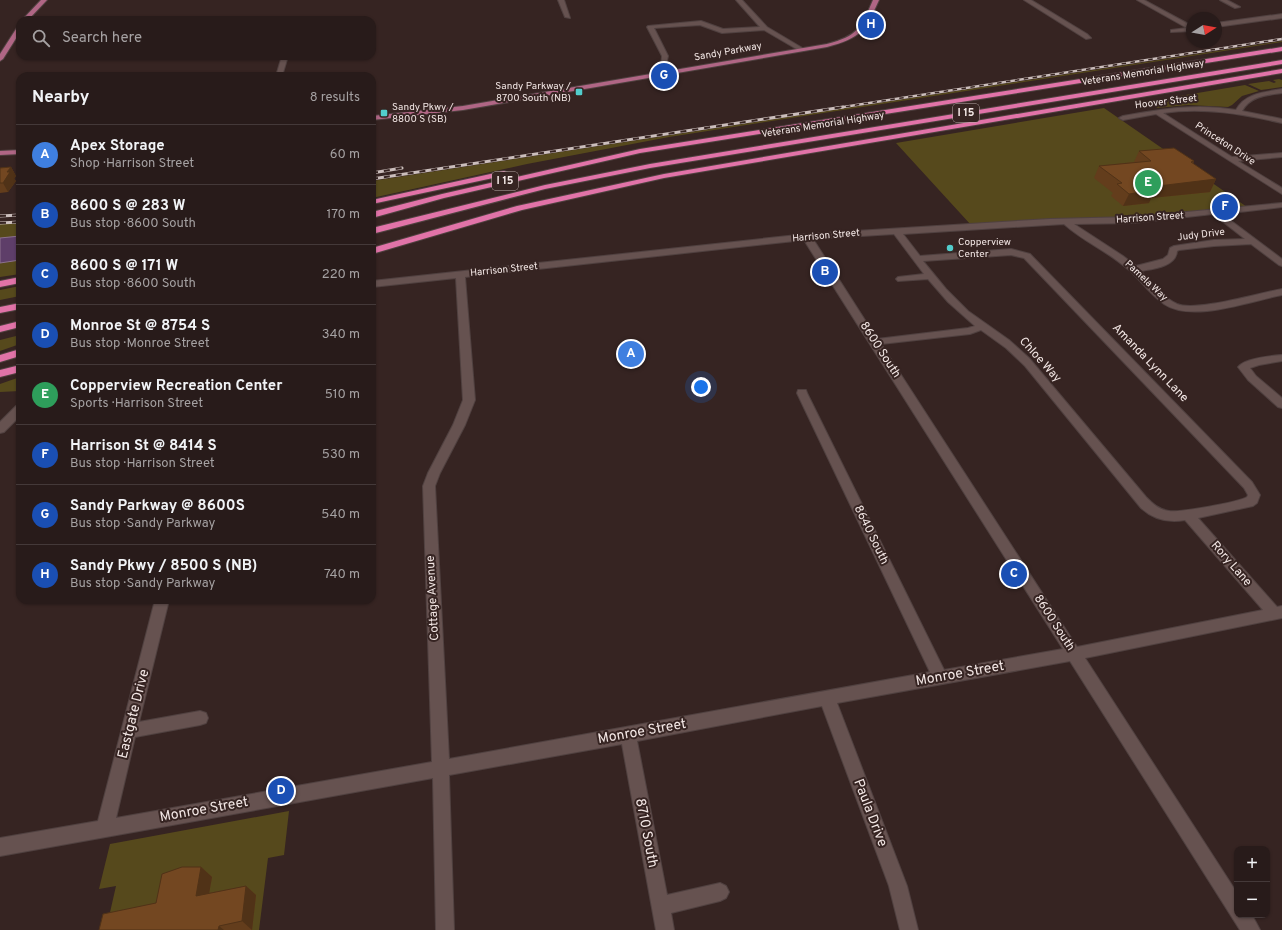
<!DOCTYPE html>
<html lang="en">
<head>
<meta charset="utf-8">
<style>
	:root { --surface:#281b1a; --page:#302423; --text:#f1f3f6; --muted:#a5a1a2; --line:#443939; --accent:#52cdcc }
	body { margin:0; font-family:Overpass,sans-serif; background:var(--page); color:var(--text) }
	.controls { position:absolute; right:12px; bottom:12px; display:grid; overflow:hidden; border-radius:8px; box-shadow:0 1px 3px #0004 }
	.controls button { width:36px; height:36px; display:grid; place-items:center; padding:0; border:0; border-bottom:1px solid var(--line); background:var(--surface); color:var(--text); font:20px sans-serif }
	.compass { position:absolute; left:1186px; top:12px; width:36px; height:36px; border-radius:50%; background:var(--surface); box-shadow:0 1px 3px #0004; rotate:79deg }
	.you { position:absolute; left:701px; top:387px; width:14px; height:14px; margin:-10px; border:3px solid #fff; border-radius:50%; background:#1a73e8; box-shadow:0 0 0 6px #1a73e833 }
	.badge { display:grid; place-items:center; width:26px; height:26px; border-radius:50%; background:var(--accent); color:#fff; font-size:13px; font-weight:700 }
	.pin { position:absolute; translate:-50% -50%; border:2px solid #fff; box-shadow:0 1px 4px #0006 }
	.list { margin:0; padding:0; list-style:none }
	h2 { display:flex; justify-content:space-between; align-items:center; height:52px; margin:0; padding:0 16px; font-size:17px }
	h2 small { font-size:13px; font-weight:400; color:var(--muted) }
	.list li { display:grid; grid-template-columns:26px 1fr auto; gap:12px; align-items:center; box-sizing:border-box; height:60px; padding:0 16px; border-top:1px solid var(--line) }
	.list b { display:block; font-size:15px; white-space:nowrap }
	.list p { margin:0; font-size:13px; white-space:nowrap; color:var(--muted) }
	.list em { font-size:13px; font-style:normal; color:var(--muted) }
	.icon { flex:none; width:22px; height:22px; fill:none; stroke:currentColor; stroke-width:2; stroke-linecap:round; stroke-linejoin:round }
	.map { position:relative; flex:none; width:1282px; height:930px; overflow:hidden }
	.search { position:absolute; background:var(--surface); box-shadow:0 1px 3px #0004; left:16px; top:16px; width:360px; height:44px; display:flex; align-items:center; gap:10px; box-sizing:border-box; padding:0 14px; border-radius:12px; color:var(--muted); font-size:15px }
	.panel { position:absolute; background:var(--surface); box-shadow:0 1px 3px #0004; left:16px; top:72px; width:360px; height:532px; border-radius:12px }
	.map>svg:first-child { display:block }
	.green { fill:#56491c }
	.water { fill:#5e3e69; stroke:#8b718e }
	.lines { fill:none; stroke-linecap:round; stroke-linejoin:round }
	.minor-casing { stroke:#504140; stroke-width:2 }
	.major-casing { stroke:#504140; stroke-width:2 }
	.highway-casing { stroke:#504140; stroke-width:2 }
	.minor { fill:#665250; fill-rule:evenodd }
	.major { fill:#b06685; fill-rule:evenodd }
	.highway { fill:#e173a8; fill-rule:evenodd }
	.rail-far1-casing { stroke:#cbbebc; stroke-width:2.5 }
	.rail-casing { stroke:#cbbebc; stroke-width:3 }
	.rail-far1 { stroke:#362422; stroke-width:1.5; stroke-dasharray:4.5; stroke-linecap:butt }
	.rail { stroke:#362422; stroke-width:2; stroke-dasharray:6; stroke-linecap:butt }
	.wall { fill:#633d1c }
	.shaded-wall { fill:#503217 }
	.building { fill:#734721; stroke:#503217 }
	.poi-dot { fill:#52cdcc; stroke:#362422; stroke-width:1.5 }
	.labels { text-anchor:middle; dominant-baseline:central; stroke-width:4; stroke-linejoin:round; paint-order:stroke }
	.far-street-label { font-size:10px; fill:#f3e7e5; stroke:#362422 }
	.far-poi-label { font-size:10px; fill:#f3e7e5; stroke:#362422; text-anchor:start }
	.shield { fill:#362422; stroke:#baacaa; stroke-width:1 }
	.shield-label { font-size:11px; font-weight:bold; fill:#f3e7e5 }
	.street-label { font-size:12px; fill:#f3e7e5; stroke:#362422 }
	.near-street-label { font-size:14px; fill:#f3e7e5; stroke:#362422 }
</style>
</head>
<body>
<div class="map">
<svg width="1282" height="930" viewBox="0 0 1282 930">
	<rect width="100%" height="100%" fill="#362422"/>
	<path class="green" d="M1282,41V42L669,137L527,164L372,198V181Z
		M1279,79L1282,80V87L1261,90L1248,84L1269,81L1274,83L1276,82L1273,80Z
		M1245,85L1259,91L1242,96L1232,105L1228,107L1188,105L1157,108L1144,102Z
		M1104,108L1247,207L1152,216L971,225L896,143Z
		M20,223V274L0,277V224Z
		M20,286V296L0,300V290Z
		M20,335V344L0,351V340Z
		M20,377V391L0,392V384Z
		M289,811L284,855L268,858L259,930H251L207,905L211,877L168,912L106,930L116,886L99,889L110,844Z"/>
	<path class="water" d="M20,236V260L0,263V238Z"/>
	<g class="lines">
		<defs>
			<path id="minor" d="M558,0H564L570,18L565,17Z
				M736,0H742L767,27L804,49V51H800L764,30L722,33L700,25L654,28L668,56L666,65L674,72L669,73L661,67L662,56L647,27L648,26L701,21L723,29L760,27Z
				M1024,0H1031L1087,34L1091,38L1086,39Z
				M1137,0H1144L1192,26V31L1171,32V30L1187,28Z
				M1220,0H1227L1240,7L1235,8Z
				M1282,14V18L1216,27V23Z
				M282,56H288L282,76H276Z
				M1282,89V93C1267,95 1250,96 1242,111L1282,119V123C1242,114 1204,107 1163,113L1232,157L1282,153V157L1238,161L1282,188V194L1156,114L1123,120L1119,118L1123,116C1161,109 1197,103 1236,110C1245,93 1265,92 1282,89Z
				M1282,203V207L1222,214L1282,259V266L1279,265L1251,244L1214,246L1179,250L1177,251C1176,267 1152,269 1141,271C1151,283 1162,297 1177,304C1196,312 1259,293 1282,289V295C1250,301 1192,323 1164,304C1148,293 1139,277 1124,266C1105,250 1083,241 1064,224L903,234L920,256L1011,249L1030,254L1252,482L1260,495L1257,503L1253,506L1198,518L1277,607L1282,606V618L1085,658L1237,893V915H1252L1260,930H1240L1070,661L837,703L907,886L918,930H900L889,886L822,706L637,741L667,895L720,883L726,886L729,892L726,898L720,901L671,913L674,930H656L622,744L449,775L454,930H436L433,778L0,856V838L98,821L155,600H169L139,722L200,711L206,713L208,718L206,723L200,725L135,737L116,818L432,762L423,486L428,473L453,425L463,400L456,278L372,287V281L807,234L1050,219L1133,217ZM1213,214L1245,239L1214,240L1174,246L1170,248L1168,255L1163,259L1136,266L1123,256L1074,224L1133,223ZM894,234L924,274L898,277L896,279L898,281L928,279L948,302L975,326L968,328L877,339L813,239ZM804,240L1063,649L944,670L807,393L806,390H798L797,393L930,672L449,759L435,486L440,473L465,425L475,400L465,277ZM1011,255L1024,258L1244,488L1248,495L1247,497C1239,502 1179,513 1169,511C1159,510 1152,503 1146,497L1029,358L1009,340L968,311L946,289L923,261ZM981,330L1006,348L1025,366L1141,508C1153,519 1169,523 1185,520L1263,610L1077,647L881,344L970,334Z
				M1282,355V361L1259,365L1250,368L1256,376L1282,398V408L1278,407L1248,380L1238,367C1245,358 1271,356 1282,355Z
				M20,405V416L4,432L0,433V422L16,406Z"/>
			<path id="major" d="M41,0H47L28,20H22Z
				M873,0H879C865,31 861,38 827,47L463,110L372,120V116L463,106L827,44C858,36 861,28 873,0Z
				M20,25V32L3,59L0,61V54L18,26Z
				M20,150V154L0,155V151Z"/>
			<path id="highway" d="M1282,47V51L640,153L444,198L372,218V212L442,194L640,149Z
				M1282,60V64L650,168L545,189L372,234V228L545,185L650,164Z
				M1282,69V73L664,178L522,210L372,254V248L517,206L664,174Z
				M504,171L508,173L507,175L372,204V200Z
				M20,277V283L0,287V281Z
				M20,303V309L0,313V307Z
				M20,321V327L0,332V326Z
				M20,349V356L0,362V355Z
				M20,365V372L0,377V370Z"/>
		</defs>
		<use href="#minor" class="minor-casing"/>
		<use href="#major" class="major-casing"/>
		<use href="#highway" class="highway-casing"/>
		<use href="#minor" class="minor"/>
		<use href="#major" class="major"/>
		<use href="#highway" class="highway"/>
		<defs>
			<path id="rail-far1" d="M837,108L1282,39"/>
			<path id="rail" d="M372,173L402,168
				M372,179L843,107
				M0,216L20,215
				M0,223L20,222"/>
		</defs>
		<use href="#rail-far1" class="rail-far1-casing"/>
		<use href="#rail" class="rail-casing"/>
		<use href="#rail-far1" class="rail-far1"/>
		<use href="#rail" class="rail"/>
	</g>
	<path class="wall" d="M1139,151L1194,161L1193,164L1216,179L1210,192L1151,198L1149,203L1123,206L1111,196L1113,193L1094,178L1099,166L1134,162Z
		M11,167L16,176L14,179L16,181L8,192L0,193V168Z
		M201,867L212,877L209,893L246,886L256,895L252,930H99L156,903Z"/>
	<path class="shaded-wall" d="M11,167L16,176L14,179L16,181L8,192L3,183L7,172Z
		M1216,179L1210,192L1151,198L1149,203L1123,206L1129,194L1150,187Z
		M201,867L212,877L207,905L196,896Z
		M246,886L256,895L252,930L242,921Z
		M219,926L224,930H218Z"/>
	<path class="building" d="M1174,148L1194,161L1191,162L1216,179L1150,187L1155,190L1129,194L1117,184L1122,183L1099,166L1151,161L1139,151Z
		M11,167L7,172H10L3,183H0V168Z
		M182,867H201L196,896L246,886L242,921L219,926L218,930H99L103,914L156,903L162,874Z"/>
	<g class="poi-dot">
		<rect x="575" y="88" width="8" height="8" rx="2"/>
		<rect x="380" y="109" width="8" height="8" rx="2"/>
		<circle cx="950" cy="248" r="4"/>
	</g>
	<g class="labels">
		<g class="far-street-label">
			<text transform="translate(728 52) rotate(-10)">Sandy Parkway</text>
			<text transform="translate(1143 73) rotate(-9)">Veterans Memorial Highway</text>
			<text transform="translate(1166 102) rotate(-7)">Hoover Street</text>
			<text transform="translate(823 125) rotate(-9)">Veterans Memorial Highway</text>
			<text transform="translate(1225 144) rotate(33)">Princeton Drive</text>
			<text transform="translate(1150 218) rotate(-4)">Harrison Street</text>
			<text transform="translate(1201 235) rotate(-7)">Judy Drive</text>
			<text transform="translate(826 236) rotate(-5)">Harrison Street</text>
			<text transform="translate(504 270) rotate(-6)">Harrison Street</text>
			<text transform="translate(1146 281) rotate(43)">Pamela Way</text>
		</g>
		<g class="far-poi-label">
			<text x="571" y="86" text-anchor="end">Sandy Parkway /<tspan x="571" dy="12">8700 South (NB)</tspan></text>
			<text x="392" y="107">Sandy Pkwy /<tspan x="392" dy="12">8800 S (SB)</tspan></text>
			<text x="958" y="242">Copperview<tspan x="958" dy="12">Center</tspan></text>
		</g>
		<g class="shield">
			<rect x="953" y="104" width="26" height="18" rx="3"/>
			<rect x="492" y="172" width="26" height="18" rx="3"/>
		</g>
		<g class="shield-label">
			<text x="966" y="113">I 15</text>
			<text x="505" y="181">I 15</text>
		</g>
		<g class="street-label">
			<text transform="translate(880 350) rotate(57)">8600 South</text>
			<text transform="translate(1040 360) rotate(48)">Chloe Way</text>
			<text transform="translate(1150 363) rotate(46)">Amanda Lynn Lane</text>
			<text transform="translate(871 535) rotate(64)">8640 South</text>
			<text transform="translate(1231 564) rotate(49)">Rory Lane</text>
			<text transform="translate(433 598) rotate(-93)">Cottage Avenue</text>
			<text transform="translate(1054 623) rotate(57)">8600 South</text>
		</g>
		<g class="near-street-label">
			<text transform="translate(960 674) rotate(-10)">Monroe Street</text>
			<text transform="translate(134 714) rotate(-76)">Eastgate Drive</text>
			<text transform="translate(642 732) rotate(-10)">Monroe Street</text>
			<text transform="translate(204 810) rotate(-10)">Monroe Street</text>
			<text transform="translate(870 813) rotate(69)">Paula Drive</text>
			<text transform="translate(646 833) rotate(79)">8710 South</text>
		</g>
	</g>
</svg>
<div class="controls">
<button>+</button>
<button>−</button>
</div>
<svg class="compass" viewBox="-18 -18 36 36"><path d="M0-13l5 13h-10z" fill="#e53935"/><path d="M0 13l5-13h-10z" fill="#a5a1a2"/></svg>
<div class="you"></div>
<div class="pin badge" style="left:631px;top:354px;background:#3f7fe0">A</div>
<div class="pin badge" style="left:825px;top:272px;background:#1a4fb4">B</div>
<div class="pin badge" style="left:1014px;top:574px;background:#1a4fb4">C</div>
<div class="pin badge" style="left:281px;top:791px;background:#1a4fb4">D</div>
<div class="pin badge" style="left:1148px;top:183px;background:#2e9e5b">E</div>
<div class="pin badge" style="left:1225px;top:207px;background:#1a4fb4">F</div>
<div class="pin badge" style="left:664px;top:76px;background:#1a4fb4">G</div>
<div class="pin badge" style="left:871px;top:25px;background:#1a4fb4">H</div>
<div class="search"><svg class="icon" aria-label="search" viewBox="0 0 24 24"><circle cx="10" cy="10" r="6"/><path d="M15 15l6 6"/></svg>Search here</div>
<section class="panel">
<h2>Nearby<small>8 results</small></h2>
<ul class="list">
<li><span class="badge" style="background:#3f7fe0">A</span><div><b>Apex Storage</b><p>Shop · Harrison Street</p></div><em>60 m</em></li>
<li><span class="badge" style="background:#1a4fb4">B</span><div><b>8600 S @ 283 W</b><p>Bus stop · 8600 South</p></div><em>170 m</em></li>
<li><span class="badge" style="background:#1a4fb4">C</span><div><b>8600 S @ 171 W</b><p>Bus stop · 8600 South</p></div><em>220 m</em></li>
<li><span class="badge" style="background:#1a4fb4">D</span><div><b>Monroe St @ 8754 S</b><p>Bus stop · Monroe Street</p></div><em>340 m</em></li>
<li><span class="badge" style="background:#2e9e5b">E</span><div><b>Copperview Recreation Center</b><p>Sports · Harrison Street</p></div><em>510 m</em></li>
<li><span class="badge" style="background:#1a4fb4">F</span><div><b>Harrison St @ 8414 S</b><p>Bus stop · Harrison Street</p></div><em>530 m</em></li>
<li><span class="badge" style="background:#1a4fb4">G</span><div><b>Sandy Parkway @ 8600S</b><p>Bus stop · Sandy Parkway</p></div><em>540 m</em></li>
<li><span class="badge" style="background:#1a4fb4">H</span><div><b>Sandy Pkwy / 8500 S (NB)</b><p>Bus stop · Sandy Parkway</p></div><em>740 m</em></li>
</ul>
</section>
</div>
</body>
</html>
